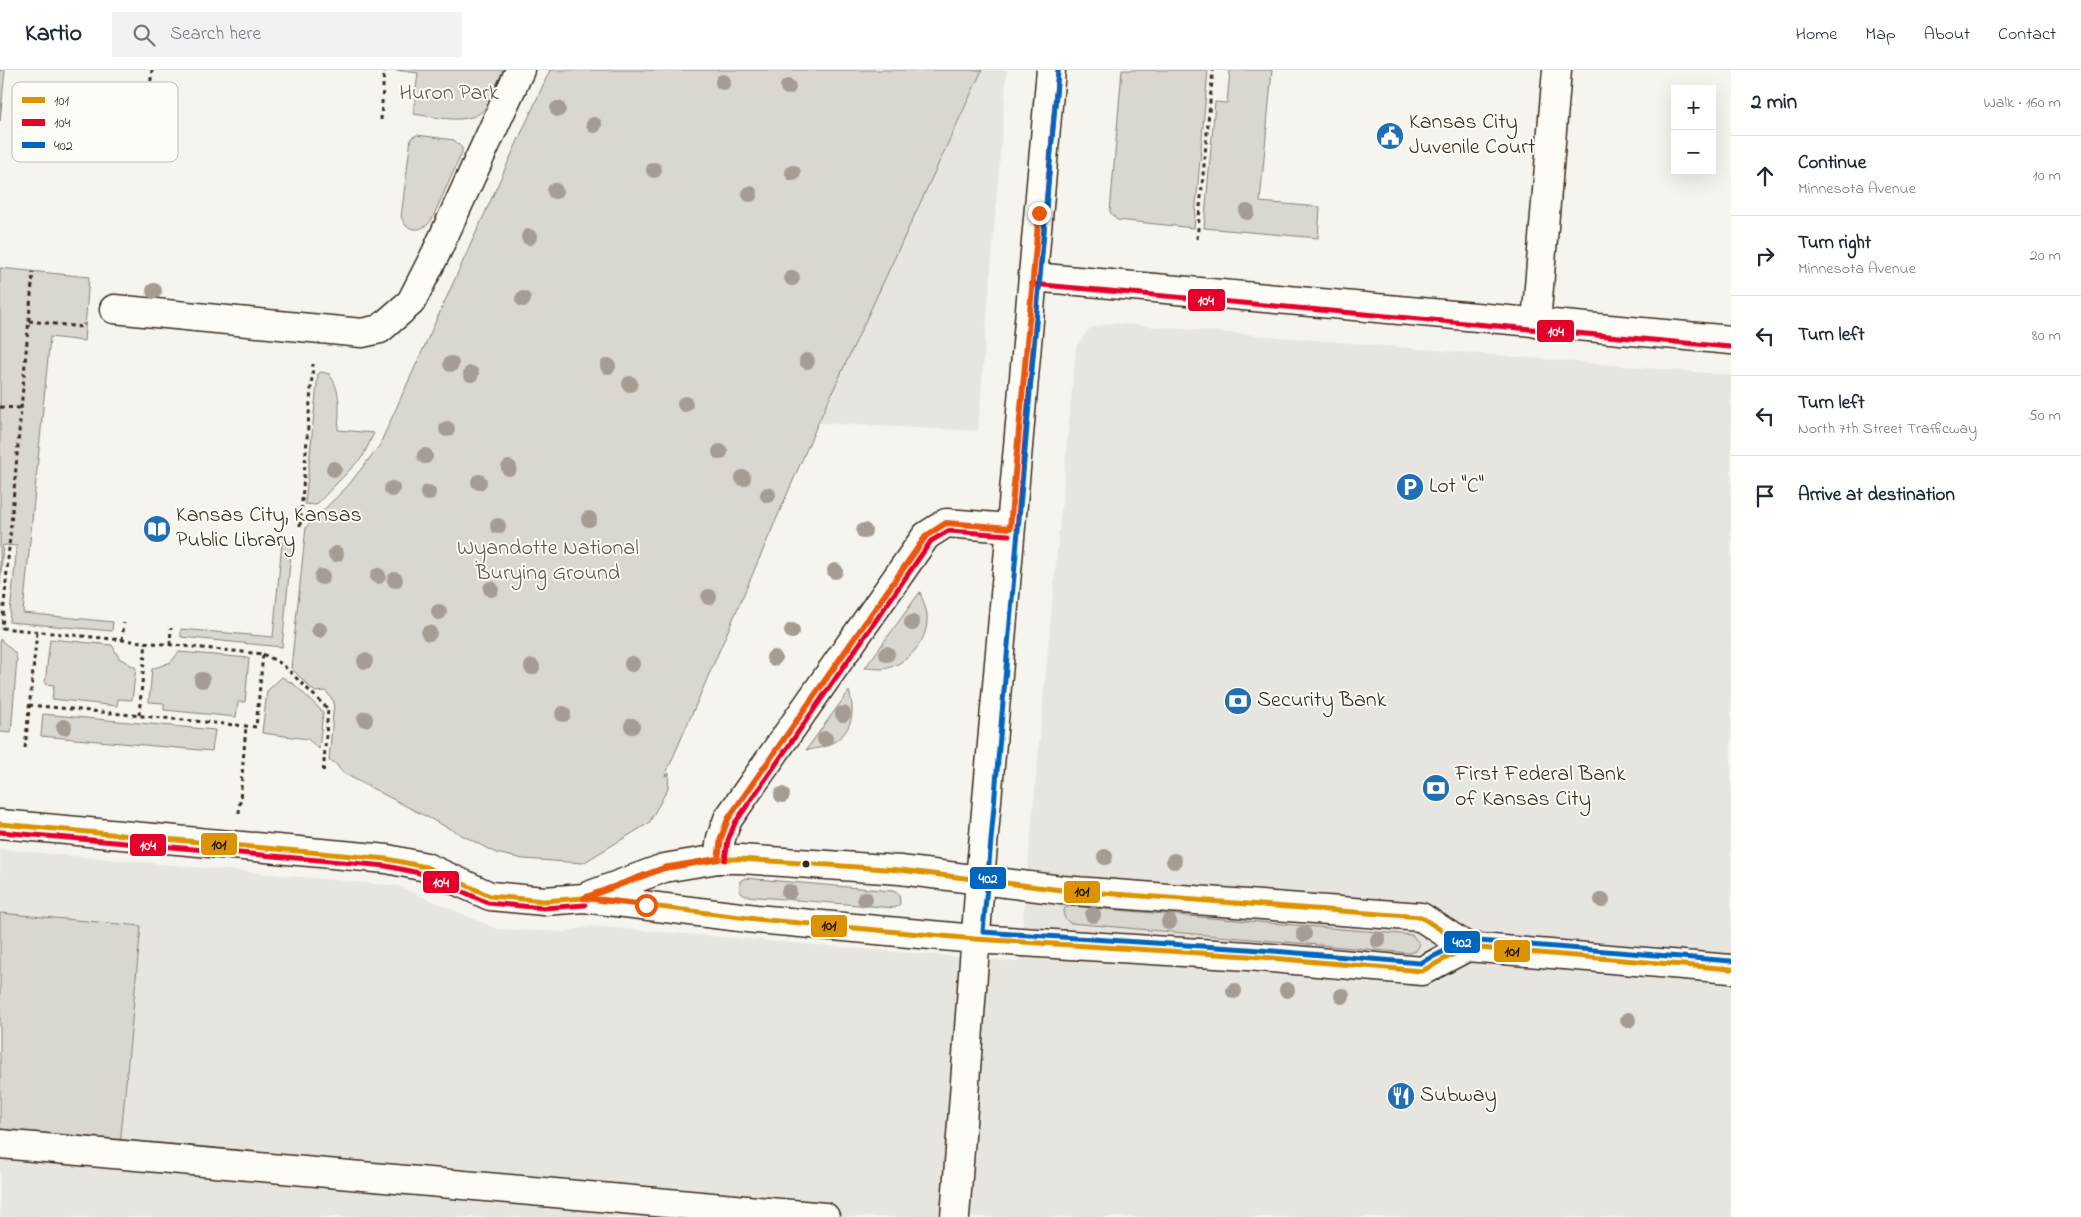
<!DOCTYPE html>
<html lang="en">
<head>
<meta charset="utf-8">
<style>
	:root { --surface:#fff; --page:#f2f2f3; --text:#1f2937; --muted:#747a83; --line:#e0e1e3 }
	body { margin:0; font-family:"Indie Flower",sans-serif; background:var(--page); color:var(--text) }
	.controls { position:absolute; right:15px; top:15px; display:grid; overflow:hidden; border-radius:0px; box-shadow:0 5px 20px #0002 }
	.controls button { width:45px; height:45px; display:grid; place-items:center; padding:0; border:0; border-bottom:1px solid var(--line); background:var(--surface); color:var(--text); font:25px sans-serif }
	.stop { position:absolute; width:15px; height:15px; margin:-11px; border:4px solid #ea580c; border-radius:50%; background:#fff }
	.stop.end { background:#ea580c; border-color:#fff; box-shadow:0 1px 5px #0008 }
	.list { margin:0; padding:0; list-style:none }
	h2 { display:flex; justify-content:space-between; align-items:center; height:65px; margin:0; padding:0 20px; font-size:21px }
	h2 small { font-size:16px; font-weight:400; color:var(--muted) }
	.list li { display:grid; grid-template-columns:32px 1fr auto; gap:15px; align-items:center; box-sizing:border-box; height:80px; padding:0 20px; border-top:1px solid var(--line) }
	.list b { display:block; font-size:19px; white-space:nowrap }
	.list p { margin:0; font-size:16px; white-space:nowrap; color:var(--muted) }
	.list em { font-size:16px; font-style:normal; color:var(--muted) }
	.icon { flex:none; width:28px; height:28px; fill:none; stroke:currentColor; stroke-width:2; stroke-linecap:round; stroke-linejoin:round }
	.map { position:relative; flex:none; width:1731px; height:1147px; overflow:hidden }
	header { display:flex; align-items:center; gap:30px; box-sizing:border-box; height:70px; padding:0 25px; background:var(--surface); border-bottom:1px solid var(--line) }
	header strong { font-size:24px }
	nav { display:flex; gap:28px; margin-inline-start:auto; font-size:18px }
	.search { width:350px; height:45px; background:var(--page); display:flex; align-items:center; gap:12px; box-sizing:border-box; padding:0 18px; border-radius:0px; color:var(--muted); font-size:19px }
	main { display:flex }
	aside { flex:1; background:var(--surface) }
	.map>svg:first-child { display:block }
	.built { fill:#e7e5df }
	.green { fill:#dad6d0; stroke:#8a8077 }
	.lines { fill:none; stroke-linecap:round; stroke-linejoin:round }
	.minor-casing { stroke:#3b2a1e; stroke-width:31 }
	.major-casing { stroke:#3b2a1e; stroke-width:31 }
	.path { stroke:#3b2a1e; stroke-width:3; stroke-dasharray:4 4; stroke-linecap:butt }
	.minor { stroke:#fdfcf7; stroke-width:28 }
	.major { stroke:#fdfcf7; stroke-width:28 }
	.bus-1-casing { stroke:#fdfcf7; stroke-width:9 }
	.bus-2-casing { stroke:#fdfcf7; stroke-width:9 }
	.bus-3-casing { stroke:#fdfcf7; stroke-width:9 }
	.bus-1 { stroke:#db9304; stroke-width:5 }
	.bus-2 { stroke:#e4002b; stroke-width:5 }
	.bus-3 { stroke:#0065bd; stroke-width:5 }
	.tree { fill:#a59d94 }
	.route { stroke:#ea580c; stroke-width:6 }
	.bus-dot { fill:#3b2a1e; stroke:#fdfcf7; stroke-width:2 }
	.labels { text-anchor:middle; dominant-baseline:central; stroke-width:4; stroke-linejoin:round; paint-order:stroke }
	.park-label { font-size:22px; fill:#63554a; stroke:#fdfcf7 }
	.poi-label { font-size:22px; fill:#3b2a1e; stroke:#fdfcf7; text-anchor:start }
	.key { fill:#fdfcf7; stroke:#c3bdb6; stroke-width:1 }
	.key-label { font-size:14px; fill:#3b2a1e }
	.line-badge { stroke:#fdfcf7; stroke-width:2 }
	.badge-label { font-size:14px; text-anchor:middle; font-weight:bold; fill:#fff }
	.pale-badge-label { font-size:14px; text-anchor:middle; font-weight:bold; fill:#111 }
</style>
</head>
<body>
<header>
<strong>Kartio</strong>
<div class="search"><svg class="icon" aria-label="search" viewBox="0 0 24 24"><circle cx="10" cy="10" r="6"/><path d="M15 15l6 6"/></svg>Search here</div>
<nav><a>Home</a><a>Map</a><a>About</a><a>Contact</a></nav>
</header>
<main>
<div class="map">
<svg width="1731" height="1147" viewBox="0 0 1731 1147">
	<rect width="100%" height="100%" fill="#f5f4ee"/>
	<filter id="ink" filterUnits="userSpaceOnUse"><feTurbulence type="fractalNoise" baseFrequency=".02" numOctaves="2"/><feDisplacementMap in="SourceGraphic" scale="10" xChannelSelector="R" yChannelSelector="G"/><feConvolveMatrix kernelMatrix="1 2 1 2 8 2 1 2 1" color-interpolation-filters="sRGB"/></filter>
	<g filter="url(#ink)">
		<path class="built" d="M982,0H1007L978,361L818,353Z
			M1112,253L1731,305V1147H0V779L398,816L497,859L564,862L591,856L1019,892L1076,277L1090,258Z"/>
		<path class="green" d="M0,0H5L0,51Z
			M395,0H504C498,12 494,25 487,36C473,58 433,46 413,44L418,3Z
			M550,0H982L818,353L665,706L669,703L668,718L649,753L583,793L523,789L496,783L343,703L334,692L329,691L334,632L326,621L315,622L291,598L306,457L347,417L379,376Z
			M1122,0H1208L1194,158L1117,150L1110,142Z
			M1230,0H1272L1260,132L1320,137L1318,168L1204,158L1215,32L1227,33Z
			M417,65L454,70L462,78V83L432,149C426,159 416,162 406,156L401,147L411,68Z
			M0,198L89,207L84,271L50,267L23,543L113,552L112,561L9,552L17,476L3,475L0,516Z
			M321,302L329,304C342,321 339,340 338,360L374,363L363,386L316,435L305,434L318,304Z
			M282,472H292L282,577L181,567V559L273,567Z
			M920,522C922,529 926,537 927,545C929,569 911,591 888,598C881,600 872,598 865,598Z
			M0,569L15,583L17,589L11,663L0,662Z
			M50,569L112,575L119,588L136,598L132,630L118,629L117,636L52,629L54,615L45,614Z
			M179,582L249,588L245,632H238L236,647L164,640V633L149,632L152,599L171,592Z
			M282,607L295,615L323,642L319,679L308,669L262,663L267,621Z
			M849,621C860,656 841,677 806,680Z
			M43,644L215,660L212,681L41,666Z
			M745,808L893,821L899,824L900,834L895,838L746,826L740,823V811Z
			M1070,836L1412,865L1420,874L1416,881L1410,883L1070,853C1064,848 1062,846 1065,838Z
			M0,843L141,856L120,1076L0,1065Z"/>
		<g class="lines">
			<defs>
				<path id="minor" d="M1033,207L1731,270
					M114,239L362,263L380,259L411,232L436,183L520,0
					M1536,253L1557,0
					M718,789L721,768L728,749L926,466L946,453L1010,458
					M0,1074L825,1147"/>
				<path id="major" d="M0,754L387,789L426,797L490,826L544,831L584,828L756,849L975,869L1248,886L1422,901L1467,877
					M588,826L664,798L718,789H740L900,800L1062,820L1421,847L1467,877L1731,899
					M955,1147L980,810L1051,0"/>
			</defs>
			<use href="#minor" class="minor-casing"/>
			<use href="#major" class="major-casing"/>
			<path class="path" d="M149,27L152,0
				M381,50L384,0
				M1197,169L1213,0
				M29,251L82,257L84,254
				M0,337L20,338
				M300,456L313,294
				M122,570L124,553
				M170,575L171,558
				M263,584L282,594L328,639L323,705
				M29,635L256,657L263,584L2,558L33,202
				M139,645L146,572
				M25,678L37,562
				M239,743L246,656"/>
			<use href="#minor" class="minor"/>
			<use href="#major" class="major"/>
			<defs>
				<path id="bus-1" d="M0,754L387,789L426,797L490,826L544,831L584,828L664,798L718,789H740L900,800L1062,820L1421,847L1467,877L1731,899
					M603,830L756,849L975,869L1248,886L1422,901L1467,877L1504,880"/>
				<path id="bus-2" d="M1032,214L1730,277
					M1017,459L1058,1
					M0,762L386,796L424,804L488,833L544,838L585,835
					M725,790L728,770L735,753L931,471L948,461L1009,465"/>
				<path id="bus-3" d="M1058,1L983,862L1248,879L1420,893L1467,870L1731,891"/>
			</defs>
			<use href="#bus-1" class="bus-1-casing"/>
			<use href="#bus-2" class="bus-2-casing"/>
			<use href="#bus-3" class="bus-3-casing"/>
			<use href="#bus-1" class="bus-1"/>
			<use href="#bus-2" class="bus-2"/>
			<use href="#bus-3" class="bus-3"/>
		</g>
		<g class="tree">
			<circle cx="723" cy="12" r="8"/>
			<circle cx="788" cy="17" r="8"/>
			<circle cx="558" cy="39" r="8"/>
			<circle cx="594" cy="55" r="8"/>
			<circle cx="654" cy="100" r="8"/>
			<circle cx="793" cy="103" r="8"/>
			<circle cx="555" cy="121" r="8"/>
			<circle cx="750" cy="124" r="8"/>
			<circle cx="1247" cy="142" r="8"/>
			<circle cx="529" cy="167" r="8"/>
			<circle cx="792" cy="208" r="8"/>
			<circle cx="154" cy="221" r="8"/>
			<circle cx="523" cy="229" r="8"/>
			<circle cx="807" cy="291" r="8"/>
			<circle cx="451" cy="294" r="8"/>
			<circle cx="608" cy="296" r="8"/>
			<circle cx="471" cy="304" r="8"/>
			<circle cx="630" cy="314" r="8"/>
			<circle cx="685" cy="334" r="8"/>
			<circle cx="447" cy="359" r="8"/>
			<circle cx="720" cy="382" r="8"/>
			<circle cx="425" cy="386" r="8"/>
			<circle cx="509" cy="398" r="8"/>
			<circle cx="334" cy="399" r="8"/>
			<circle cx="743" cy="408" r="8"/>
			<circle cx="479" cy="412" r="8"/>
			<circle cx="392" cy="419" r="8"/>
			<circle cx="428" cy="423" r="8"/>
			<circle cx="768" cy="425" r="8"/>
			<circle cx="589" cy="449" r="8"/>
			<circle cx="498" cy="456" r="8"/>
			<circle cx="864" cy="461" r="8"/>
			<circle cx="336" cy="484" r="8"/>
			<circle cx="835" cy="501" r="8"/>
			<circle cx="378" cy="506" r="8"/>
			<circle cx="322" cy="507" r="8"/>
			<circle cx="395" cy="510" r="8"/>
			<circle cx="491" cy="519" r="8"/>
			<circle cx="709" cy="527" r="8"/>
			<circle cx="439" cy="542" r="8"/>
			<circle cx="912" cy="553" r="8"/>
			<circle cx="319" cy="560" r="8"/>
			<circle cx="792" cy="561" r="8"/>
			<circle cx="429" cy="563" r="8"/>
			<circle cx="887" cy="584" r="8"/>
			<circle cx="774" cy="588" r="8"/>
			<circle cx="365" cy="591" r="8"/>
			<circle cx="632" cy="594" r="8"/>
			<circle cx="532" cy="597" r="8"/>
			<circle cx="202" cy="610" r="8"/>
			<circle cx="563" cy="644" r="8"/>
			<circle cx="843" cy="644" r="8"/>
			<circle cx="365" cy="649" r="8"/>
			<circle cx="632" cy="656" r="8"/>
			<circle cx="64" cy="657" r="8"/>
			<circle cx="825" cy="669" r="8"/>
			<circle cx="782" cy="725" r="8"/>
			<circle cx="1105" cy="787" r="8"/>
			<circle cx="1174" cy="791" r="8"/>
			<circle cx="789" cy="822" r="8"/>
			<circle cx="865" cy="829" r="8"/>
			<circle cx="1602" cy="830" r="8"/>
			<circle cx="1093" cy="845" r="8"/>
			<circle cx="1169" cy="852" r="8"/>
			<circle cx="1304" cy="864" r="8"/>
			<circle cx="1378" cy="870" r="8"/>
			<circle cx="1287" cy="920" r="8"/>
			<circle cx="1234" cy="921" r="8"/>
			<circle cx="1342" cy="926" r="8"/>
			<circle cx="1628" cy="950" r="8"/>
		</g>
	</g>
	<g class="lines" filter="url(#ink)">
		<path class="route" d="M646,835L584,828L664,798L718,789L721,768L728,749L926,466L946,453L1010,458L1039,143"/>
	</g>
	<defs>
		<symbol id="civic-disc" viewBox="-11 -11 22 22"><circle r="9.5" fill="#1f6fb2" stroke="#fdfcf7"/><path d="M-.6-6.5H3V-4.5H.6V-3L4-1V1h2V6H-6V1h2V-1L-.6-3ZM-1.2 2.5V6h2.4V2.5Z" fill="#fff"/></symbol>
		<symbol id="parking-disc" viewBox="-11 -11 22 22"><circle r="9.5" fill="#1f6fb2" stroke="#fdfcf7"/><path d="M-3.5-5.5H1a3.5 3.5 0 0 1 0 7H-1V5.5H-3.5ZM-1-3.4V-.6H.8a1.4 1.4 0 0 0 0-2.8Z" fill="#fff"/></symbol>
		<symbol id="library-disc" viewBox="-11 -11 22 22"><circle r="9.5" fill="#1f6fb2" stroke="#fdfcf7"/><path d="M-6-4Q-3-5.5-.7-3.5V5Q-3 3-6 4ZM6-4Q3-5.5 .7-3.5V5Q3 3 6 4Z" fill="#fff"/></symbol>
		<symbol id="bank-disc" viewBox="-11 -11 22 22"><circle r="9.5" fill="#1f6fb2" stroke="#fdfcf7"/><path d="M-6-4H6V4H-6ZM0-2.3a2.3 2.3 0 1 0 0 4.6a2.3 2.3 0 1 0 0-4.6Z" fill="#fff"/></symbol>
		<symbol id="restaurant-disc" viewBox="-11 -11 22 22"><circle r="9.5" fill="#1f6fb2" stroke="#fdfcf7"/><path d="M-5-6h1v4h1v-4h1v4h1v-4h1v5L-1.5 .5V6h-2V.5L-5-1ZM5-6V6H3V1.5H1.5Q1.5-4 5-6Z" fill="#fff"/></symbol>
	</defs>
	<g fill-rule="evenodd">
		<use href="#civic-disc" x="1374" y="50" width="32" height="32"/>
		<use href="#parking-disc" x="1394" y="401" width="32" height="32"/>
		<use href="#library-disc" x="141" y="443" width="32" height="32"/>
		<use href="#bank-disc" x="1222" y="615" width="32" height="32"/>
		<use href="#bank-disc" x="1420" y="702" width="32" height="32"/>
		<use href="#restaurant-disc" x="1385" y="1010" width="32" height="32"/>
	</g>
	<circle class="bus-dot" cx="806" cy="794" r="4.5"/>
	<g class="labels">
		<g class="park-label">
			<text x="449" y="24">Huron Park</text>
			<text x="548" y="479">Wyandotte National<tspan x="548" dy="25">Burying Ground</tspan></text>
		</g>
		<g class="poi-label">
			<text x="1409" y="53">Kansas City<tspan x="1409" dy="25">Juvenile Court</tspan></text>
			<text x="1429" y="417">Lot "C"</text>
			<text x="176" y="446">Kansas City, Kansas<tspan x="176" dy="25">Public Library</tspan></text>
			<text x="1257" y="631">Security Bank</text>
			<text x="1455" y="705">First Federal Bank<tspan x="1455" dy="25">of Kansas City</tspan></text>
			<text x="1420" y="1026">Subway</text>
		</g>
	</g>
	<rect x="12" y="12" width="166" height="80" rx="8" class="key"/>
	<rect x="22" y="27" width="23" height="6" fill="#db9304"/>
	<rect x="22" y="49" width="23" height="7" fill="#e4002b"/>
	<rect x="22" y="72" width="23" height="6" fill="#0065bd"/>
	<g class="key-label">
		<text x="54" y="35">101</text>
		<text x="54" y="57">104</text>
		<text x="54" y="80">402</text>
	</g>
	<g class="line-badge">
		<rect x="1187" y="218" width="39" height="24" rx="5" fill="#e4002b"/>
		<rect x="1536" y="249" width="39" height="24" rx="5" fill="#e4002b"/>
		<rect x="200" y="762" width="38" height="24" rx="5" fill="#db9304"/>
		<rect x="129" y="763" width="38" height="24" rx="5" fill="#e4002b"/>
		<rect x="969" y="796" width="38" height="24" rx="5" fill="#0065bd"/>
		<rect x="422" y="800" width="38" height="24" rx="5" fill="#e4002b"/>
		<rect x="1063" y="810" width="38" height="24" rx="5" fill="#db9304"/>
		<rect x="810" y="844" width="38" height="24" rx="5" fill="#db9304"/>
		<rect x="1443" y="860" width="38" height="24" rx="5" fill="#0065bd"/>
		<rect x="1493" y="869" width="38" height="24" rx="5" fill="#db9304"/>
	</g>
	<g class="badge-label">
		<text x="1206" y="235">104</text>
		<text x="1556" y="266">104</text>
		<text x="148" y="780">104</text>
		<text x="988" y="813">402</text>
		<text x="441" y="817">104</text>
		<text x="1462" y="877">402</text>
	</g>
	<g class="pale-badge-label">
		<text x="219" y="779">101</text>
		<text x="1082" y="826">101</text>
		<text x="829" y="860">101</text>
		<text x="1512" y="886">101</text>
	</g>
</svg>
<div class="controls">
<button>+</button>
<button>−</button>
</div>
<div class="stop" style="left:646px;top:835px"></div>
<div class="stop end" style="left:1039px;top:143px"></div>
</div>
<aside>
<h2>2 min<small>Walk · 160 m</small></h2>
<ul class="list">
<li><svg class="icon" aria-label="ahead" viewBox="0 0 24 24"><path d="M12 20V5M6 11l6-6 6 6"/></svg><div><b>Continue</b><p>Minnesota Avenue</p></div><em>10 m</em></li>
<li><svg class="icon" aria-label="right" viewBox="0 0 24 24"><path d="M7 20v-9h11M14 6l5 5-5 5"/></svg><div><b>Turn right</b><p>Minnesota Avenue</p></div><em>20 m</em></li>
<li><svg class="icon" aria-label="left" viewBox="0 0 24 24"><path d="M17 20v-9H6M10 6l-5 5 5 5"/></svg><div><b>Turn left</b></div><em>80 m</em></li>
<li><svg class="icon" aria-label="left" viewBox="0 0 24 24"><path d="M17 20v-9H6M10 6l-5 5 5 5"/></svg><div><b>Turn left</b><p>North 7th Street Trafficway</p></div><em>50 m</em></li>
<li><svg class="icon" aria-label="arrive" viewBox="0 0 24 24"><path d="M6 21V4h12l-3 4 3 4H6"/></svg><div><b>Arrive at destination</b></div></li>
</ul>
</aside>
</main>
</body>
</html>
